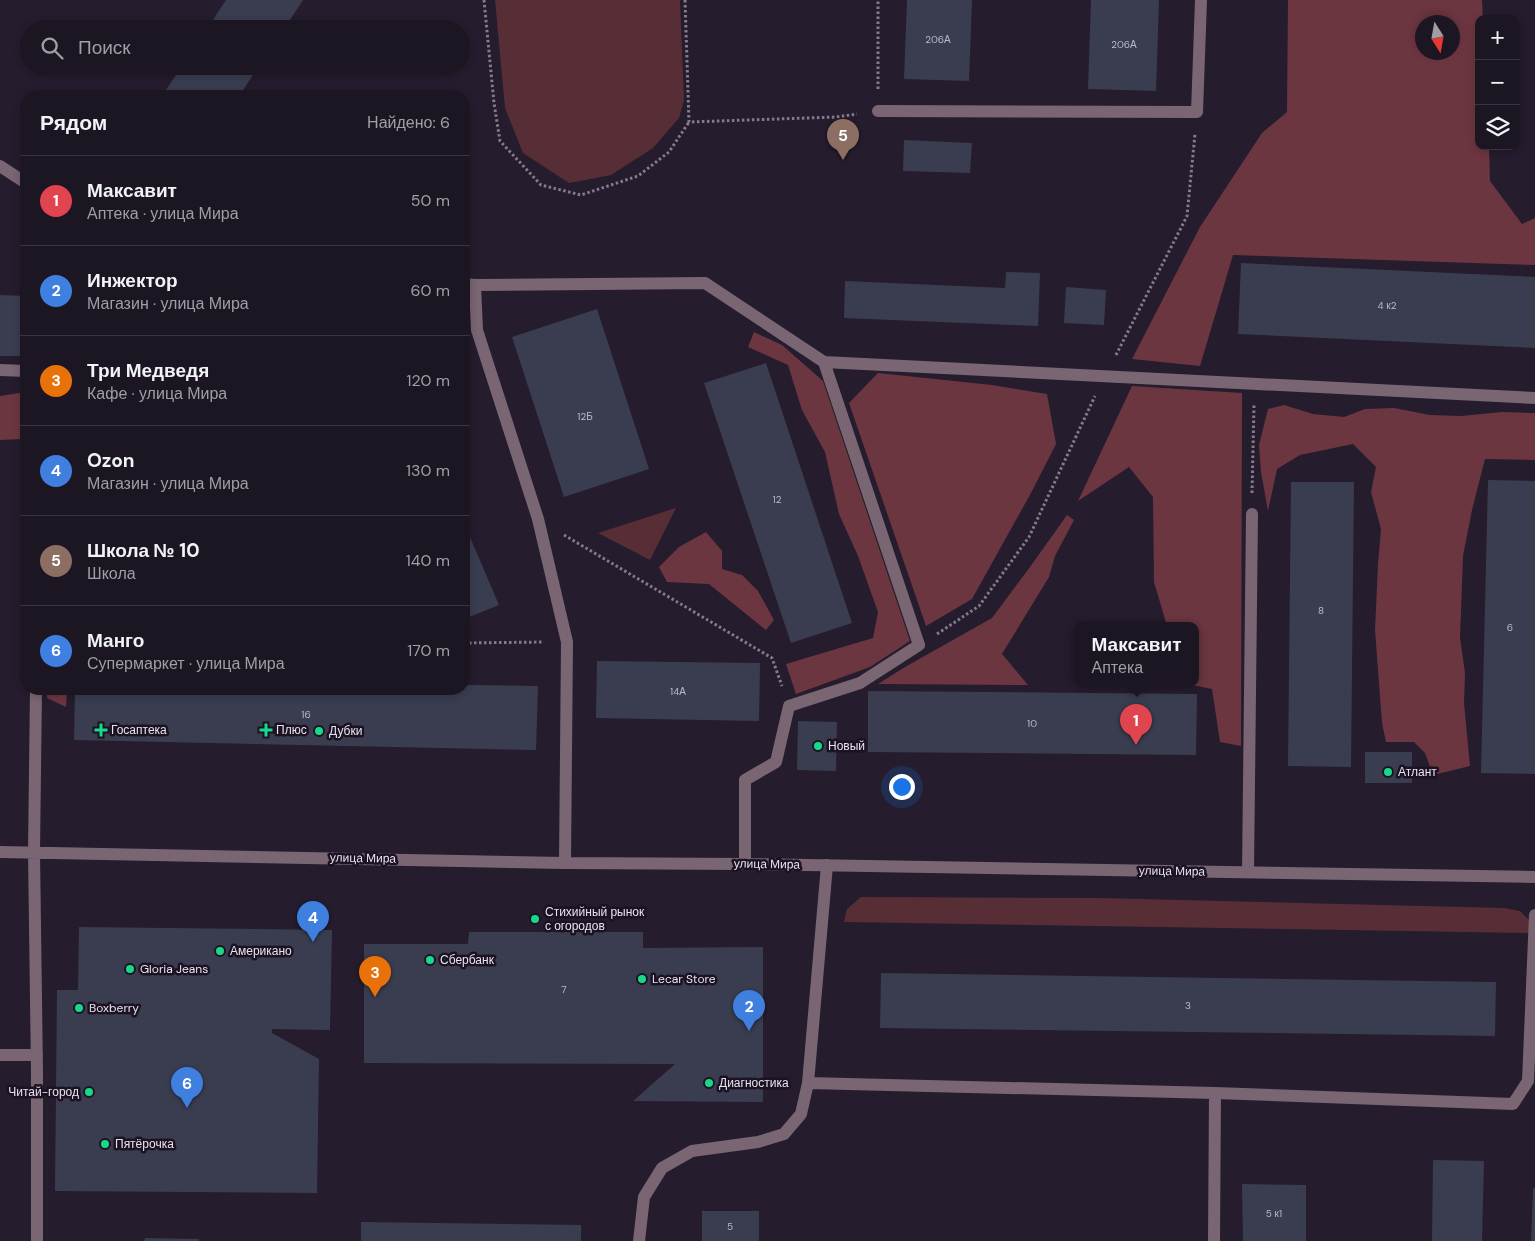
<!DOCTYPE html>
<html lang="ru">
<head>
<meta charset="utf-8">
<style>
	:root { --surface:#1c1522; --page:#251e2a; --text:#f1f3f6; --muted:#a09fa5; --line:#3a3440; --accent:#2563eb }
	body { margin:0; font-family:"DM Sans",sans-serif; background:var(--page); color:var(--text) }
	.controls { position:absolute; right:15px; top:15px; display:grid; overflow:hidden; border-radius:10px; box-shadow:0 2px 8px #0003 }
	.controls button { width:45px; height:45px; display:grid; place-items:center; padding:0; border:0; border-bottom:1px solid var(--line); background:var(--surface); color:var(--text); font:25px sans-serif }
	.compass { position:absolute; left:1415px; top:15px; width:45px; height:45px; border-radius:50%; background:var(--surface); box-shadow:0 2px 8px #0003; rotate:169deg }
	.you { position:absolute; left:901px; top:786px; width:18px; height:18px; margin:-12px; border:4px solid #fff; border-radius:50%; background:#1a73e8; box-shadow:0 0 0 8px #1a73e833 }
	.badge { display:grid; place-items:center; width:32px; height:32px; border-radius:50%; background:var(--accent); color:#fff; font-size:16px; font-weight:700 }
	.pin { position:absolute; translate:-50% -41px; filter:drop-shadow(0 1px 2px #0008) }
	.pin::after { content:''; position:absolute; top:26px; width:18px; height:15px; background:inherit; clip-path:polygon(0 0,100% 0,50% 100%) }
	.popup { position:absolute; left:1074px; top:622px; width:125px; height:65px; box-sizing:border-box; display:grid; place-content:center; border-radius:10px; background:var(--surface); filter:drop-shadow(0 1px 4px #0005); font-size:16px; white-space:nowrap; color:var(--muted) }
	.popup b { font-size:19px; color:var(--text) }
	.popup::after { content:''; position:absolute; left:50%; top:100%; margin-left:-10px; border:10px solid transparent; border-top-color:var(--surface) }
	.list { margin:0; padding:0; list-style:none }
	h2 { display:flex; justify-content:space-between; align-items:center; height:65px; margin:0; padding:0 20px; font-size:21px }
	h2 small { font-size:16px; font-weight:400; color:var(--muted) }
	.list li { display:grid; grid-template-columns:32px 1fr auto; gap:15px; align-items:center; box-sizing:border-box; height:90px; padding:0 20px; border-top:1px solid var(--line) }
	.list b { display:block; font-size:19px; white-space:nowrap }
	.list p { margin:0; font-size:16px; white-space:nowrap; color:var(--muted) }
	.list em { font-size:16px; font-style:normal; color:var(--muted) }
	.icon { flex:none; width:28px; height:28px; fill:none; stroke:currentColor; stroke-width:2; stroke-linecap:round; stroke-linejoin:round }
	.map { position:relative; flex:none; width:1535px; height:1241px; overflow:hidden }
	.search { position:absolute; background:var(--surface); box-shadow:0 2px 8px #0003; left:20px; top:20px; width:450px; height:55px; display:flex; align-items:center; gap:12px; box-sizing:border-box; padding:0 18px; border-radius:28px; color:var(--muted); font-size:19px }
	.panel { position:absolute; background:var(--surface); box-shadow:0 2px 8px #0003; left:20px; top:90px; width:450px; height:605px; border-radius:20px }
	.map>svg:first-child { display:block }
	.green { fill:#582e36 }
	.forest { fill:#6c3641; fill-rule:evenodd }
	.building { fill:#3a3d50 }
	.lines { fill:none; stroke-linecap:round; stroke-linejoin:round }
	.path { stroke:#837c8a; stroke-width:3; stroke-dasharray:2.5 2.5; stroke-linecap:butt }
	.minor { stroke:#7a6573; stroke-width:12 }
	.poi-dot { fill:#16d989; stroke:#1b1323; stroke-width:2 }
	.labels { text-anchor:middle; dominant-baseline:central; stroke-width:5; stroke-linejoin:round; paint-order:stroke }
	.number-label { font-size:10px; fill:#bcb9c6 }
	.poi-label { font-size:12px; fill:#e8e2ee; stroke:#1b1323; text-anchor:start }
	.street-label { font-size:12px; fill:#e8e2ee; stroke:#1b1323 }
</style>
</head>
<body>
<div class="map">
<svg width="1535" height="1241" viewBox="0 0 1535 1241">
	<rect width="100%" height="100%" fill="#251c2d"/>
	<path class="green" d="M495,0H680L684,100L679,118L653,148L611,175L569,183L523,153L505,108Z
		M676,508L650,560L598,533Z
		M861,897L1100,898L1504,908L1520,911L1529,920V933L844,922L847,909Z"/>
	<path class="forest" d="M1288,0H1482L1483,19H1479V146H1489L1490,181L1522,224L1535,218V265L1233,255L1200,366L1132,359L1200,227L1262,133L1287,112ZM1452,22V52H1422V22Z
		M754,332L782,345L823,381L910,641L870,667L796,694L786,664L873,638L878,612L858,556L839,514L825,452L802,410L788,365L748,347Z
		M878,373L992,385L1047,394L1056,444L1031,493L972,599L926,626L849,403Z
		M1132,386L1242,393L1241,746L1220,742L1212,689L1187,684H1166H1195V626H1167L1154,582L1153,497L1129,467L1078,501Z
		M26,392L21,439L0,440V396Z
		M1284,405L1313,414L1344,417L1365,409L1394,408L1430,415L1461,416L1502,412L1535,413V460L1485,459L1472,510L1463,556L1460,638L1465,673L1464,703L1470,766L1433,775L1425,753L1414,742H1386L1382,723L1375,630L1378,564L1381,529L1371,492L1376,467L1353,444L1300,455L1277,469L1268,511L1261,472L1259,445L1268,409Z
		M1067,515L1074,520L1055,556L1049,577L1002,654L1028,685L878,684L905,667L992,618L1030,567Z
		M706,532L722,551V569L742,575L758,591L774,620L766,630L709,584L667,582L659,567L679,547Z
		M47,689H67L66,707L47,698Z"/>
	<path class="building" d="M226,0H303L284,29H207Z
		M907,0H972L969,81L904,79Z
		M1091,0H1159L1156,91L1088,89Z
		M182,66H259L239,96H162Z
		M904,140L972,143L970,173L903,171Z
		M1241,263L1535,277V348L1238,334Z
		M1006,272L1040,273L1038,326L844,318L845,281L1005,288Z
		M1066,287L1106,290L1104,325L1064,323Z
		M0,295L26,296V356H0Z
		M597,309L649,469L564,497L512,337Z
		M766,363L852,623L791,643L704,383Z
		M1488,480L1535,481V774L1481,773Z
		M1291,482H1354L1351,767L1288,766Z
		M464,523L499,605L464,619Z
		M597,661L760,663L759,721L596,718Z
		M464,685L538,686L536,750L74,740L75,689H464Z
		M868,691L1197,694L1196,755L868,752Z
		M798,721L837,722L836,771L797,770Z
		M1365,752H1412V783H1365Z
		M79,927L332,930L330,1030L272,1029V1033L319,1059L317,1193L55,1191L57,990H78Z
		M469,932H643V948L763,947V1102L633,1101L675,1064L364,1063V944H468Z
		M881,973L1496,982L1495,1036L880,1028Z
		M1433,1160L1484,1161L1482,1241H1432Z
		M1242,1184L1306,1185V1241H1243Z
		M1533,1188H1535V1241H1531Z
		M702,1211H759V1241H702Z
		M361,1222L581,1225V1241H361Z
		M145,1238L199,1239V1241H144Z"/>
	<g class="lines">
		<path class="path" d="M484,0L494,103L500,141L541,185L581,195L638,176L669,152L689,122
			M685,0L689,122L836,117L857,114
			M878,89V0
			M1116,355L1187,216L1195,134
			M1252,493L1254,405
			M564,535L772,658L782,686
			M937,634L979,606L1029,537L1095,396
			M464,643L544,642"/>
		<path class="minor" d="M878,111L1197,112L1201,0
			M0,166L26,183
			M464,284L475,285L477,330L538,519L567,642L565,863
			M475,285L705,283L824,362L1535,398
			M0,370L26,371
			M36,689L34,852L37,1073V1241
			M0,852L565,863L745,864L1535,877
			M745,864V780L776,762L789,706L860,683L919,645L824,362
			M1248,872L1252,514
			M0,1055H37
			M808,1083L1215,1093L1513,1104L1528,1081L1535,915
			M639,1241L644,1197L662,1168L692,1151L758,1142L784,1134L801,1114L808,1083L827,865
			M1214,1241L1215,1093"/>
	</g>
	<g class="poi-dot">
		<path d="M98.5 722.5h5v5h5v5h-5v5h-5v-5h-5v-5h5z"/>
		<path d="M263.5 722.5h5v5h5v5h-5v5h-5v-5h-5v-5h5z"/>
		<circle cx="319" cy="731" r="5"/>
		<circle cx="818" cy="746" r="5"/>
		<circle cx="1388" cy="772" r="5"/>
		<circle cx="535" cy="919" r="5"/>
		<circle cx="220" cy="951" r="5"/>
		<circle cx="430" cy="960" r="5"/>
		<circle cx="130" cy="969" r="5"/>
		<circle cx="642" cy="979" r="5"/>
		<circle cx="79" cy="1008" r="5"/>
		<circle cx="709" cy="1083" r="5"/>
		<circle cx="89" cy="1092" r="5"/>
		<circle cx="105" cy="1144" r="5"/>
	</g>
	<g class="labels">
		<g class="number-label">
			<text x="938" y="39">206А</text>
			<text x="1124" y="44">206А</text>
			<text x="1387" y="305">4 к2</text>
			<text x="585" y="416">12Б</text>
			<text x="777" y="499">12</text>
			<text x="1321" y="610">8</text>
			<text x="1510" y="627">6</text>
			<text x="678" y="691">14А</text>
			<text x="306" y="714">16</text>
			<text x="1032" y="723">10</text>
			<text x="564" y="989">7</text>
			<text x="1188" y="1005">3</text>
			<text x="1274" y="1213">5 к1</text>
			<text x="730" y="1226">5</text>
		</g>
		<g class="poi-label">
			<text x="111" y="730">Госаптека</text>
			<text x="276" y="730">Плюс</text>
			<text x="329" y="731">Дубки</text>
			<text x="828" y="746">Новый</text>
			<text x="1398" y="772">Атлант</text>
			<text x="545" y="912">Стихийный рынок<tspan x="545" dy="14">с огородов</tspan></text>
			<text x="230" y="951">Американо</text>
			<text x="440" y="960">Сбербанк</text>
			<text x="140" y="969">Gloria Jeans</text>
			<text x="652" y="979">Lecar Store</text>
			<text x="89" y="1008">Boxberry</text>
			<text x="719" y="1083">Диагностика</text>
			<text x="79" y="1092" text-anchor="end">Читай-город</text>
			<text x="115" y="1144">Пятёрочка</text>
		</g>
		<g class="street-label">
			<text transform="translate(363 858) rotate(1)">улица Мира</text>
			<text transform="translate(767 864) rotate(1)">улица Мира</text>
			<text transform="translate(1172 871) rotate(1)">улица Мира</text>
		</g>
	</g>
</svg>
<div class="controls">
<button>+</button>
<button>−</button>
<button><svg class="icon" aria-label="layers" viewBox="0 0 24 24"><path d="M12 4l9 5-9 5-9-5zM3 14l9 5 9-5"/></svg></button>
</div>
<svg class="compass" viewBox="-18 -18 36 36"><path d="M0-13l5 13h-10z" fill="#e53935"/><path d="M0 13l5-13h-10z" fill="#a09fa5"/></svg>
<div class="you"></div>
<div class="pin badge" style="left:1136px;top:745px;background:#e0444e">1</div>
<div class="popup"><b>Максавит</b>Аптека</div>
<div class="pin badge" style="left:749px;top:1031px;background:#3f7fe0">2</div>
<div class="pin badge" style="left:375px;top:997px;background:#e8710a">3</div>
<div class="pin badge" style="left:313px;top:942px;background:#3f7fe0">4</div>
<div class="pin badge" style="left:843px;top:160px;background:#8d6e63">5</div>
<div class="pin badge" style="left:187px;top:1108px;background:#3f7fe0">6</div>
<div class="search"><svg class="icon" aria-label="search" viewBox="0 0 24 24"><circle cx="10" cy="10" r="6"/><path d="M15 15l6 6"/></svg>Поиск</div>
<section class="panel">
<h2>Рядом<small>Найдено: 6</small></h2>
<ul class="list">
<li><span class="badge" style="background:#e0444e">1</span><div><b>Максавит</b><p>Аптека · улица Мира</p></div><em>50 m</em></li>
<li><span class="badge" style="background:#3f7fe0">2</span><div><b>Инжектор</b><p>Магазин · улица Мира</p></div><em>60 m</em></li>
<li><span class="badge" style="background:#e8710a">3</span><div><b>Три Медведя</b><p>Кафе · улица Мира</p></div><em>120 m</em></li>
<li><span class="badge" style="background:#3f7fe0">4</span><div><b>Ozon</b><p>Магазин · улица Мира</p></div><em>130 m</em></li>
<li><span class="badge" style="background:#8d6e63">5</span><div><b>Школа № 10</b><p>Школа</p></div><em>140 m</em></li>
<li><span class="badge" style="background:#3f7fe0">6</span><div><b>Манго</b><p>Супермаркет · улица Мира</p></div><em>170 m</em></li>
</ul>
</section>
</div>
</body>
</html>
